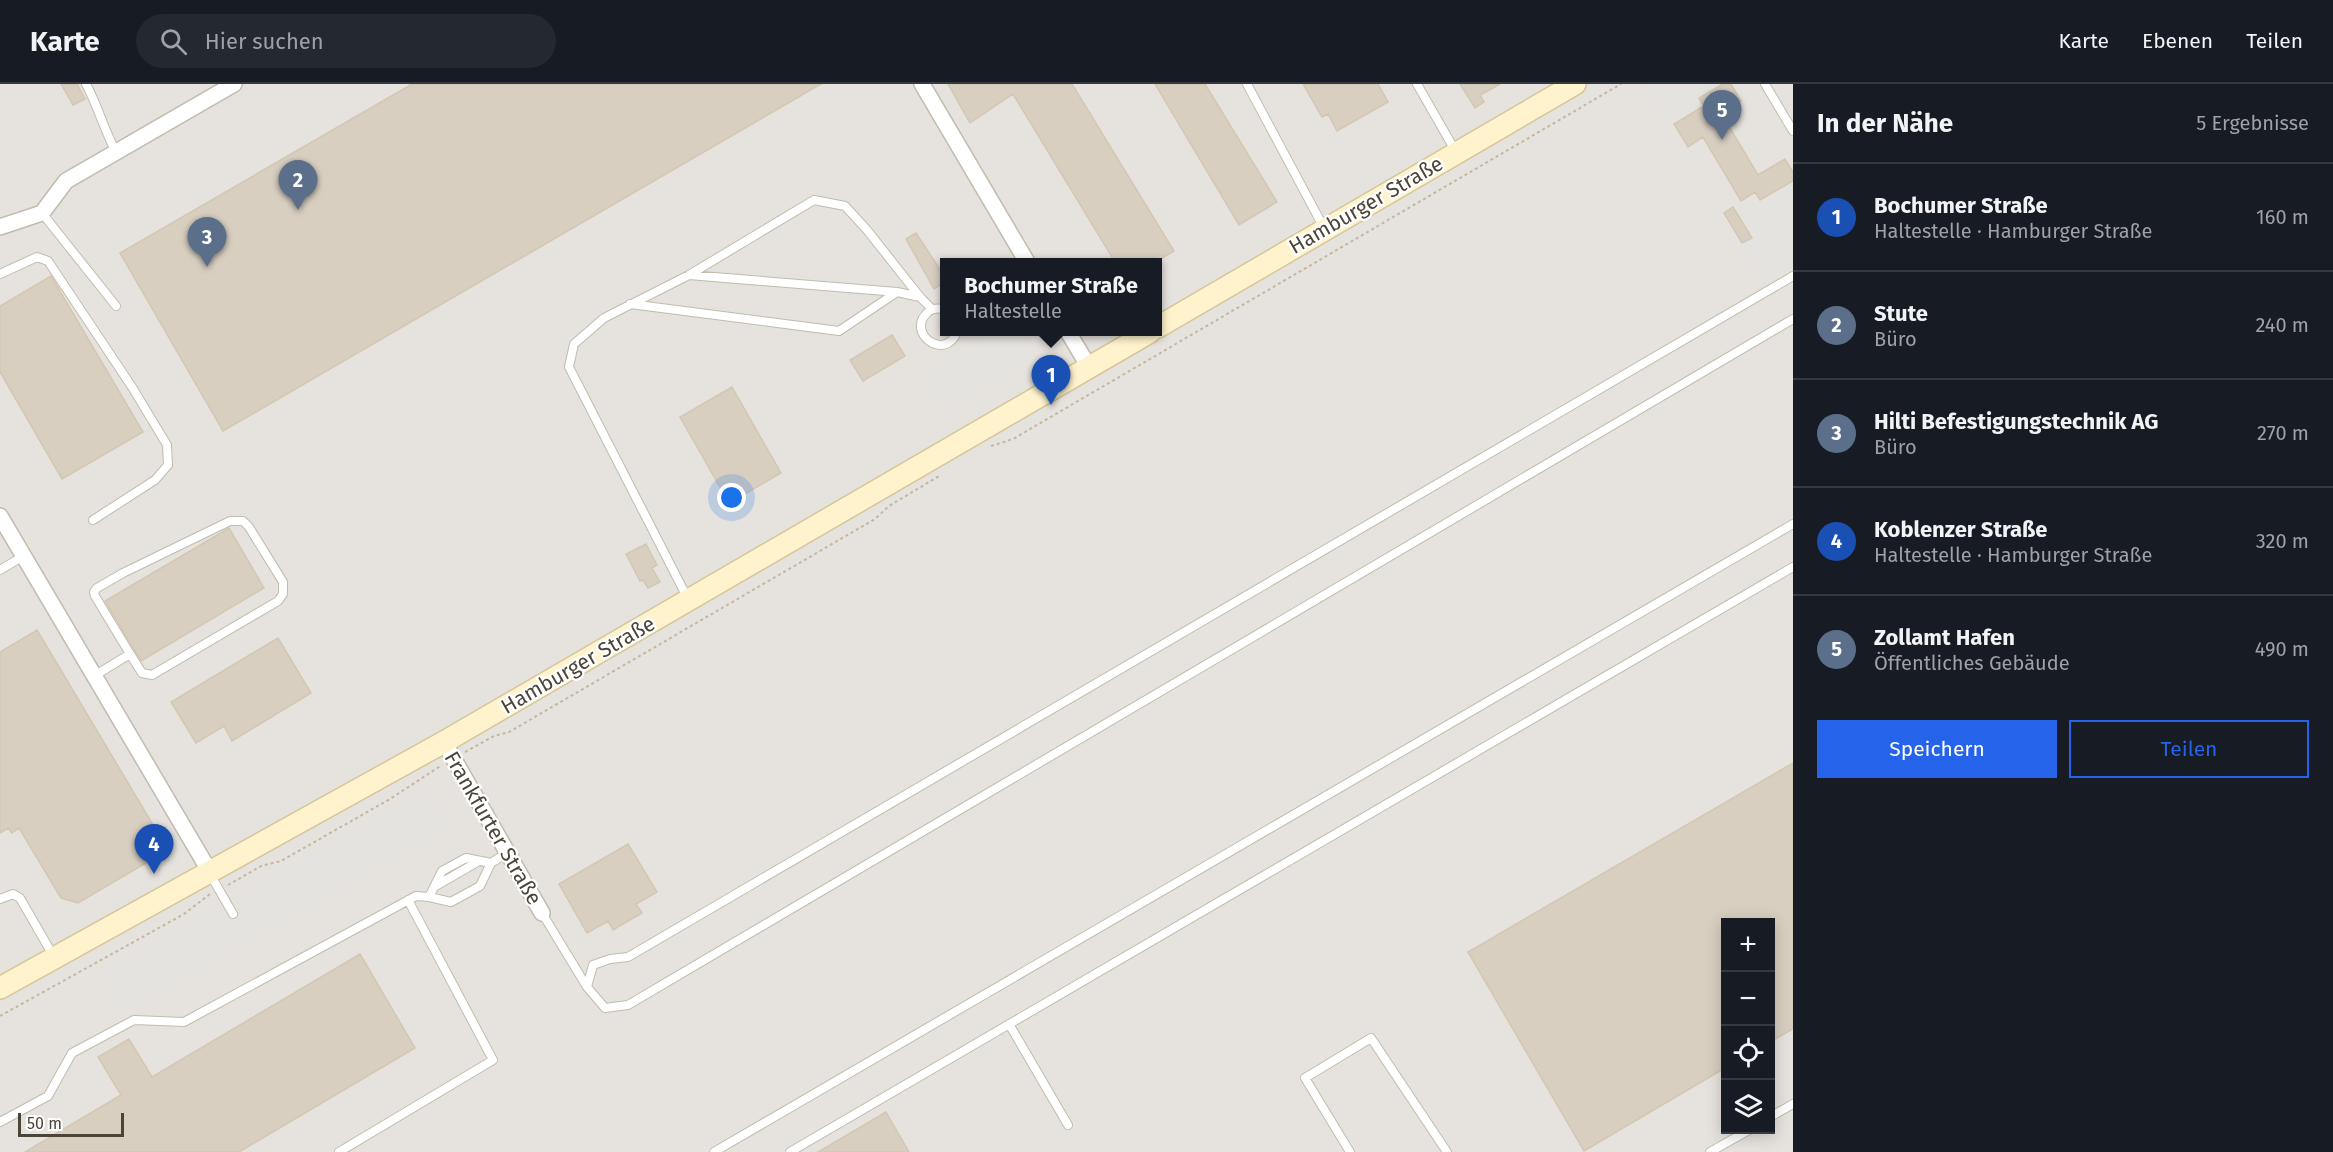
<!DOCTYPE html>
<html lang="de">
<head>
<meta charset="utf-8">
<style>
	:root { --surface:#171b24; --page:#242831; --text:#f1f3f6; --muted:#9ea1a6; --line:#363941; --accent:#2563eb }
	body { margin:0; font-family:"Fira Sans",sans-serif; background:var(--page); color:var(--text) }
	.controls { position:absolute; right:18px; bottom:18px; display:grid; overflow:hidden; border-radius:0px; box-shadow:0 3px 15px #0003 }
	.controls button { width:54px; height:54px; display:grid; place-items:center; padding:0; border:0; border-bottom:2px solid var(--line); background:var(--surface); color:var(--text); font:30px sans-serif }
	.scale { position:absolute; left:18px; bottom:15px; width:106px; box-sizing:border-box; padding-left:6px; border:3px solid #4b4439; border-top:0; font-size:16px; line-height:21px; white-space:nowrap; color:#4b4439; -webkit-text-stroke:4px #fff; paint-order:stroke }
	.you { position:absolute; left:732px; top:414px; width:21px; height:21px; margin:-15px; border:4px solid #fff; border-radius:50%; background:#1a73e8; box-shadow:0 0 0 9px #1a73e833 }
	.badge { display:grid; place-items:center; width:39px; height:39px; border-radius:50%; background:var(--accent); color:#fff; font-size:20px; font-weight:700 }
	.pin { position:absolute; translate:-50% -50px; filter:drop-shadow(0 2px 3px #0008) }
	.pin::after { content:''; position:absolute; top:32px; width:21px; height:18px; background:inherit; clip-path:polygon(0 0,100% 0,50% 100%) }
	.popup { position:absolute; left:940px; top:174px; width:222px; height:78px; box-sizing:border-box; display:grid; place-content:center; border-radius:0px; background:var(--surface); filter:drop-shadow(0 2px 4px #0005); font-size:20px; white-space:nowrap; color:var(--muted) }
	.popup b { font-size:22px; color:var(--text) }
	.popup::after { content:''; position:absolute; left:50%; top:100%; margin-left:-12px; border:12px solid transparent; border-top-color:var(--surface) }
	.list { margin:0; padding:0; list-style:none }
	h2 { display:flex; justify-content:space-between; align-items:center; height:78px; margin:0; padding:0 24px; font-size:26px }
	h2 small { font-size:20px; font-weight:400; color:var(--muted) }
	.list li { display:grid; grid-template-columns:39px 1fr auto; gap:18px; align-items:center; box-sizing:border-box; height:108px; padding:0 24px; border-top:2px solid var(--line) }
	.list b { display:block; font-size:22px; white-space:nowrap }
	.list p { margin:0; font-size:20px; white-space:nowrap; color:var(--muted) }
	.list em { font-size:20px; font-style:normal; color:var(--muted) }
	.actions { display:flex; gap:12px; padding:18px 24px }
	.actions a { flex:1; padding:14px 0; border:2px solid var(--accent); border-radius:0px; text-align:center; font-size:21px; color:var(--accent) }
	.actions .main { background:var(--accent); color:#fff }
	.icon { flex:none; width:33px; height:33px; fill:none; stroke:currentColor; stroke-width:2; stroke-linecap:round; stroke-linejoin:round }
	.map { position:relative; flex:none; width:1793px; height:1068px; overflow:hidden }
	header { display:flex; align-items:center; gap:36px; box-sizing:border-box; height:84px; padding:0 30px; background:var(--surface); border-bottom:2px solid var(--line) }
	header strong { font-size:28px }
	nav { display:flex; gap:33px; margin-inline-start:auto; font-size:21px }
	.search { width:420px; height:54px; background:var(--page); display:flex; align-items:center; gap:15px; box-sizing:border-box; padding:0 21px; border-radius:33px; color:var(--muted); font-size:22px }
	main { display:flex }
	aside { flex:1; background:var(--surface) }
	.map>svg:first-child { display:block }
	.industrial { fill:#e6e2dd; fill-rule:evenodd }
	.parking { fill:#e5e3e0 }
	.building { fill:#d8cfc1; stroke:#d3c7b4; stroke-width:1.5 }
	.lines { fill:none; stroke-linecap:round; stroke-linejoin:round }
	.lane-casing { stroke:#c2bbae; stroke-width:10 }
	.street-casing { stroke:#c2bbae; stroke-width:18 }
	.secondary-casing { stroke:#d6c79b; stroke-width:24 }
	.path { stroke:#c4b79f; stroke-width:2; stroke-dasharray:3 3; stroke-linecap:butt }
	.lane { stroke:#fff; stroke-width:8 }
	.street { stroke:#fff; stroke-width:15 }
	.secondary { stroke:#fff3cd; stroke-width:21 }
	.labels { text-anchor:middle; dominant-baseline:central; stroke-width:4.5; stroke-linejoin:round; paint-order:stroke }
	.street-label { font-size:21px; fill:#4b4439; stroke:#fff }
</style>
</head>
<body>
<header>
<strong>Karte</strong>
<div class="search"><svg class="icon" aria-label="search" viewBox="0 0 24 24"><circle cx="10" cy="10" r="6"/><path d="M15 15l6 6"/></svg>Hier suchen</div>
<nav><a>Karte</a><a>Ebenen</a><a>Teilen</a></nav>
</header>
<main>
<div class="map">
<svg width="1793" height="1068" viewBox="0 0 1793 1068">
	<rect width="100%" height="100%" fill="#f6f3ec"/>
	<path class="industrial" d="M0,0H1793V1068H0ZM944,178H1158V248H944ZM1726,838H1770V1046H1726Z"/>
	<path class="parking" d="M1646,0H1717L1665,31Z
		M1793,100V180L1768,196L1742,159L1752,153L1739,133Z
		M997,248H1022L1035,270L946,324L931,296L936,291V284Z
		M425,707L446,741L125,926L102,888Z"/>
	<path class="building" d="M61,0H77L85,15L73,21Z
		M412,0H821L223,347L120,169Z
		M948,0H1072L1174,167L1156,178H1115L1013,10L970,39Z
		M1155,0H1205L1277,118L1239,141Z
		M1303,0H1378L1388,18L1337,47L1328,30L1322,33Z
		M1460,0H1500L1480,11L1484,18L1475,24Z
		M1723,0H1731L1741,17L1721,29L1758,91L1785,75L1793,88V97L1760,116L1755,108L1741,117L1703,53L1688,63L1674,40L1704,22L1699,14Z
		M1733,123L1752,154L1742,159L1724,129Z
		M916,149L945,193V198L934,205L906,155Z
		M51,192L143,348L62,395L0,288V222Z
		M892,251L905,272L863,297L850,276Z
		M732,303L781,389L729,419L680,333Z
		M229,444L264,504L141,577L105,517Z
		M646,460L657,481L652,484L660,498L648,504L643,496L640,497L626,470Z
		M37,546L168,766L78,819L61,814L19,744L12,749L8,744L0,749V568Z
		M278,554L311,609L232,657L224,642L196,659L171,618Z
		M1793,679V945L1770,958V838H1725V984L1584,1067L1468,868Z
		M628,760L657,808L636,820L642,829L613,846L608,837L587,849L559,800Z
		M360,870L415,964L239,1068H25L121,1011L98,973L129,955L152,993Z
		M886,1028L909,1068H818Z"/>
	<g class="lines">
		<defs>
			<path id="lane" d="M86,0C98,22 104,46 116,68
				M1247,0L1324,144
				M1417,0L1456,68
				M1765,0L1793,47
				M42,129L116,222
				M0,190L37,173L48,177L132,303L167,361L168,381L155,396L93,436
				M689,191L897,208L920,213
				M1793,192L628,873L610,875L593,881L587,903L605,924L628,921L1793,235
				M630,220L839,247L897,208
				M944,225C938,224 932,224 927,229C906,249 945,278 957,248
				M0,486L25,471
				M688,515L569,283L574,260L604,234L689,191L814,116L845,122L867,146L920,213L932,225
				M94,592L130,570L142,589L152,591L278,517L283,510V498L249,443L243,437H230L123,489L97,504L94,508L95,512L130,570
				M210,790L233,830
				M434,803L479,777
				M429,813L451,818L480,802L491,779
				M0,815L13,810L20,814L54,873
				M542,829L587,903
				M1009,940L1068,1041
				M1770,1033L1793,1020
				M0,1038L48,1012L72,969L134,936L184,938L416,812L429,813L442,787L466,774L491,779L507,769
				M339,1068L493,976L408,816
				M714,1068L1793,440
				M790,1068L1793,483
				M1350,1068L1305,994L1371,954L1447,1068
				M1710,1068L1749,1046"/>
			<path id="street" d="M922,0L1027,178
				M0,143L42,129L66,97L234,0
				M1068,248L1089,283
				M0,432L210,788
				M444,658L542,829"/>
			<path id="secondary" d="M1158,243L1575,0
				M0,904L444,658L1150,248"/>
		</defs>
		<use href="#lane" class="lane-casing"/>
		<use href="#street" class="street-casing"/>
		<use href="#secondary" class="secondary-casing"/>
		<path class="path" d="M991,362L1013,355L1621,0
			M465,668L494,652L509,648L875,435L889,422L939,392
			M228,801L261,782L281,777L332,748L390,715L442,681
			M0,932L184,830L210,810"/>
		<use href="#lane" class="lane"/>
		<use href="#street" class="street"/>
		<use href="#secondary" class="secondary"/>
	</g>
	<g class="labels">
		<g class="street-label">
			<text transform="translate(1366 121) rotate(-30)">Hamburger Straße</text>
			<text transform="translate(578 581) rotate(-30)">Hamburger Straße</text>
			<text transform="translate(493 744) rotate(60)">Frankfurter Straße</text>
		</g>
	</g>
</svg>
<div class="controls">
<button>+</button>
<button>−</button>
<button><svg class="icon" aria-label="locate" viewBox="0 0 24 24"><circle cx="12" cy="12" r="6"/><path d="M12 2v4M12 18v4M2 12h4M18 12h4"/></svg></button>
<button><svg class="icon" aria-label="layers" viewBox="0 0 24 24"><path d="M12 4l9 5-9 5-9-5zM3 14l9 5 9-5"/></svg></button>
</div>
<div class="scale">50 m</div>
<div class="you"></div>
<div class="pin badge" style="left:1051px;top:321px;background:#1a4fb4">1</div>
<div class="popup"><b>Bochumer Straße</b>Haltestelle</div>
<div class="pin badge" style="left:298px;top:126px;background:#5c6f8a">2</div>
<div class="pin badge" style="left:207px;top:183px;background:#5c6f8a">3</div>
<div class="pin badge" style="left:154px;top:790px;background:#1a4fb4">4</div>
<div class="pin badge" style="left:1722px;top:56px;background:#5c6f8a">5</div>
</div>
<aside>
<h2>In der Nähe<small>5 Ergebnisse</small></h2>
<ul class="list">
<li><span class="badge" style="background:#1a4fb4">1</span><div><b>Bochumer Straße</b><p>Haltestelle · Hamburger Straße</p></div><em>160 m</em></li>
<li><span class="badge" style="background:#5c6f8a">2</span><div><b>Stute</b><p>Büro</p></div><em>240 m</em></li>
<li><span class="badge" style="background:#5c6f8a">3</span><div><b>Hilti Befestigungstechnik AG</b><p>Büro</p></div><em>270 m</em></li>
<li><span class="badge" style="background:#1a4fb4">4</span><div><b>Koblenzer Straße</b><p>Haltestelle · Hamburger Straße</p></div><em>320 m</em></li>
<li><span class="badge" style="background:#5c6f8a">5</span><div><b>Zollamt Hafen</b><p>Öffentliches Gebäude</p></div><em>490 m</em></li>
</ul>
<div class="actions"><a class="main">Speichern</a><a>Teilen</a></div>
</aside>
</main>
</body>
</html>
